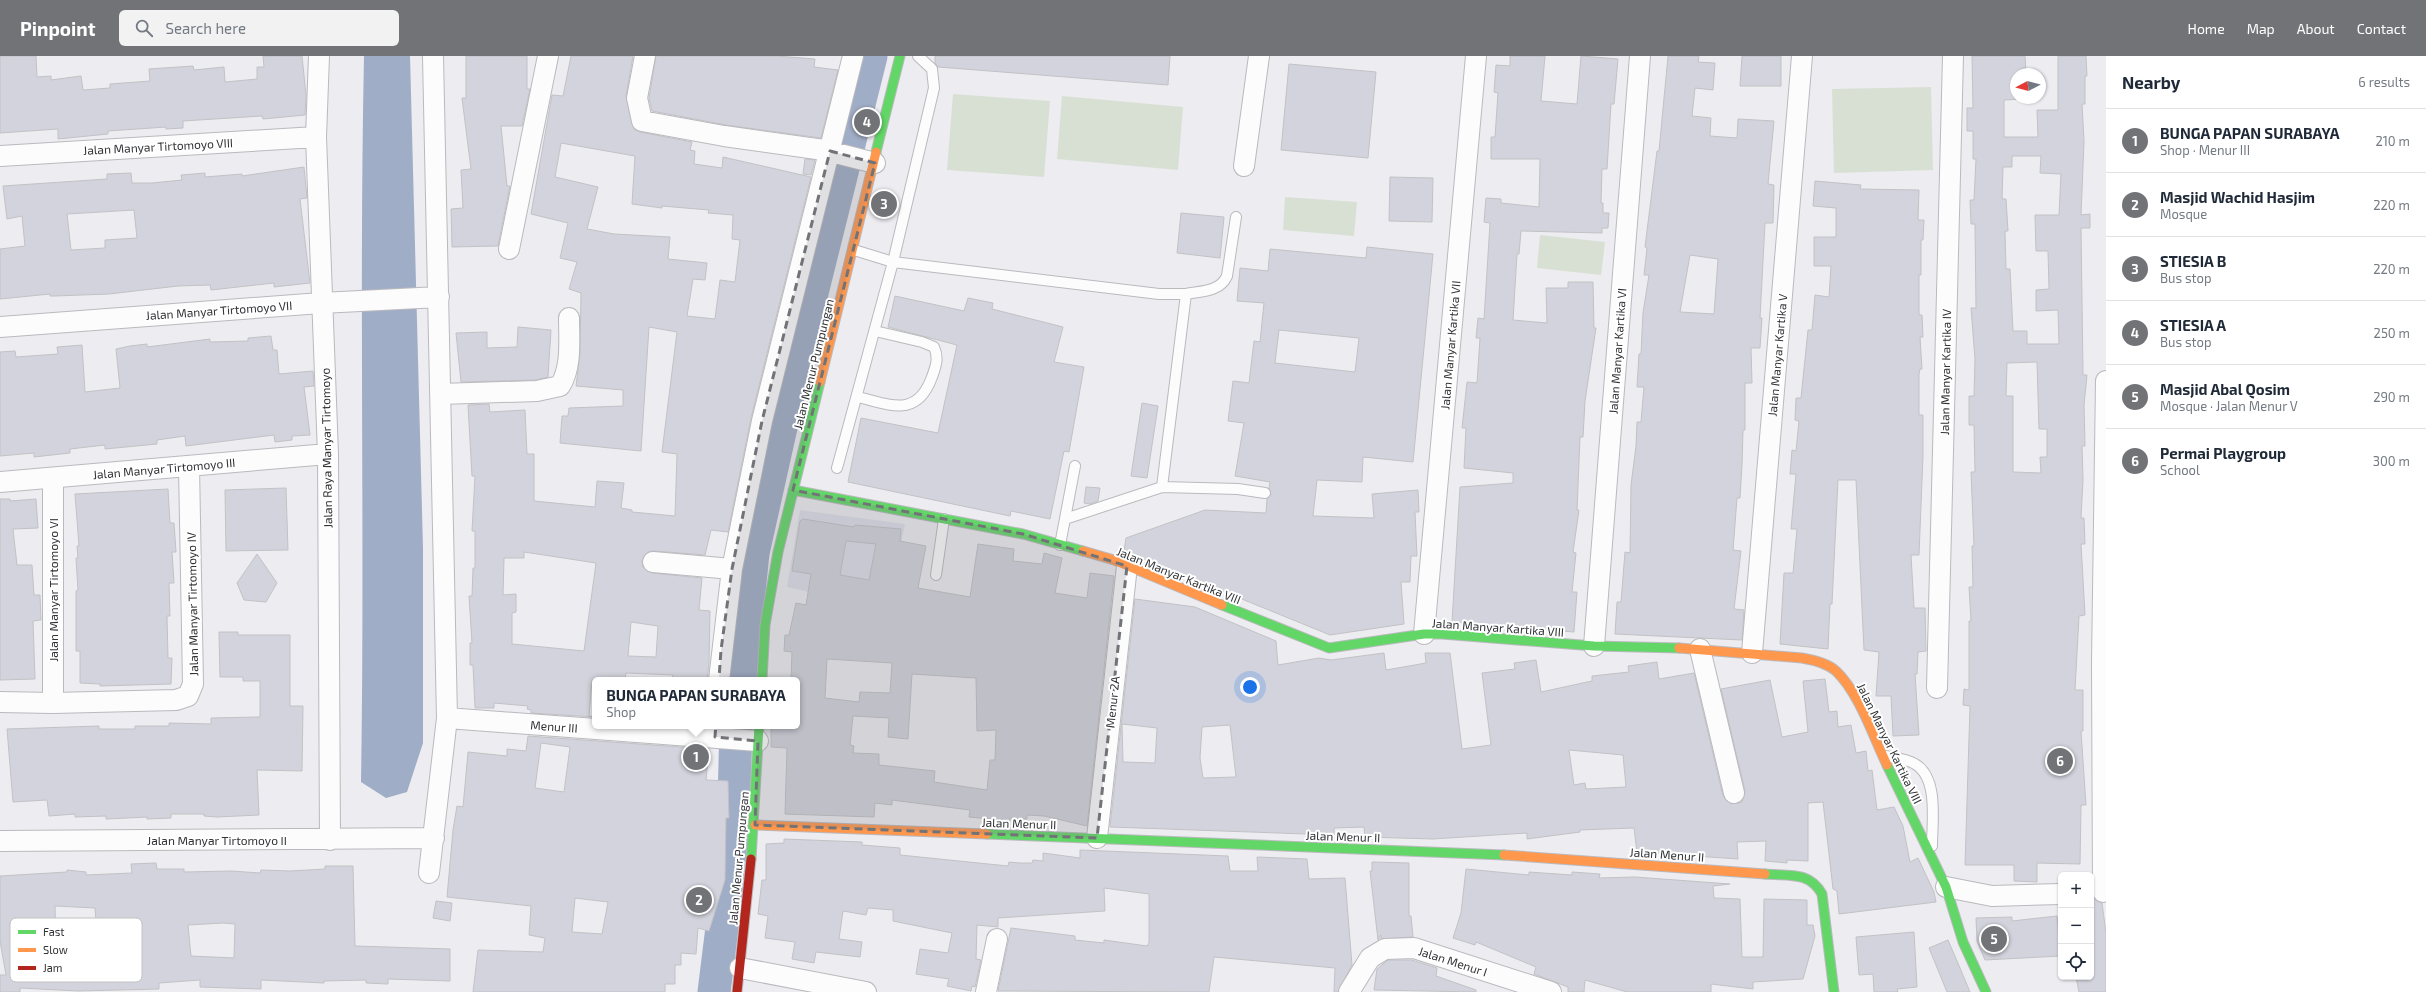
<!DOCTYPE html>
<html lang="en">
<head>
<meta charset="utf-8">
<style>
	:root { --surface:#fff; --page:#f2f2f3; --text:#1f2937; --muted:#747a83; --line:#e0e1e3; --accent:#727377 }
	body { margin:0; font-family:"Exo 2",sans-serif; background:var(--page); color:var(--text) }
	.controls { position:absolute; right:12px; bottom:12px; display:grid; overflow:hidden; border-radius:6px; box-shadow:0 1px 3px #0004 }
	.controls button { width:36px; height:36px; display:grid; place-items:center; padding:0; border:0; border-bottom:1px solid var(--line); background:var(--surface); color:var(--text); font:20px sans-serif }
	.compass { position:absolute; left:2010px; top:12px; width:36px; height:36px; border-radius:50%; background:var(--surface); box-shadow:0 1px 3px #0004; rotate:263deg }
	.you { position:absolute; left:1250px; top:631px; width:14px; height:14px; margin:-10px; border:3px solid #fff; border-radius:50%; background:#1a73e8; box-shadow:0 0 0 6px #1a73e833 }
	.badge { display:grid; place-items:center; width:26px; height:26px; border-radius:50%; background:var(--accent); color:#fff; font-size:13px; font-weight:700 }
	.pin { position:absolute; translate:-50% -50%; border:2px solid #fff; box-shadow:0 1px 4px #0006 }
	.popup { position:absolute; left:592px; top:621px; width:208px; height:52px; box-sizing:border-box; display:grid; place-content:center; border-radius:6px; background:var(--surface); filter:drop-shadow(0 1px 3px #0005); font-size:13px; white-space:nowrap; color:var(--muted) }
	.popup b { font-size:15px; color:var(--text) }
	.popup::after { content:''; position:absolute; left:50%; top:100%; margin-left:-8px; border:8px solid transparent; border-top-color:var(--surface) }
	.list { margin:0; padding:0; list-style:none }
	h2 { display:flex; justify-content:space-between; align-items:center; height:52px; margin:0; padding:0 16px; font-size:17px }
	h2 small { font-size:13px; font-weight:400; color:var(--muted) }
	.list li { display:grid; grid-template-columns:26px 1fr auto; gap:12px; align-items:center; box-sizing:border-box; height:64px; padding:0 16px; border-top:1px solid var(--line) }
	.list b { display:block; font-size:15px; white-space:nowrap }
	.list p { margin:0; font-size:13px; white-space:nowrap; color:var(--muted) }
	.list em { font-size:13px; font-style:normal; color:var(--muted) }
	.icon { flex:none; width:22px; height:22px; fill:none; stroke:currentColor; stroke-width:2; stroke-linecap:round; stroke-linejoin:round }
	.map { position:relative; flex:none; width:2106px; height:936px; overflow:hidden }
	header { display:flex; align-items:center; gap:24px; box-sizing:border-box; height:56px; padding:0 20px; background:var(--accent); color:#fff }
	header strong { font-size:19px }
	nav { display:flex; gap:22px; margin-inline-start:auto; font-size:14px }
	.search { width:280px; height:36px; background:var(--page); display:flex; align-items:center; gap:10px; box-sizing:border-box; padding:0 14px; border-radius:6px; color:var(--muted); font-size:15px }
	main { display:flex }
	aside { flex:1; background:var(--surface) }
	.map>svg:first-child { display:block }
	.built { fill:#dedee9 }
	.green { fill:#d8e0d4 }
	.water { fill:#a0adc6 }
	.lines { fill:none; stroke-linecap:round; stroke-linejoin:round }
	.river { stroke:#a0adc6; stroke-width:33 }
	.building { fill:#d2d3dc; stroke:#c2c2c6; fill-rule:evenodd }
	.lane-casing { stroke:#bababe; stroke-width:12 }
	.street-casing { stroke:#bababe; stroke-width:22 }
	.fast-casing { stroke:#bababe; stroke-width:11 }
	.slow-casing { stroke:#bababe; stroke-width:11 }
	.jam-casing { stroke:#bababe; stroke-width:11 }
	.lane { stroke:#fcfcfd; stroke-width:10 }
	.street { stroke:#fcfcfd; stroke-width:20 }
	.fast { stroke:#63d668; stroke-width:9 }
	.slow { stroke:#ff974d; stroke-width:9 }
	.jam { stroke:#b3261e; stroke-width:9 }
	.marked { fill:#727377; fill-opacity:0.2; stroke:#727377; stroke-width:3; stroke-dasharray:8 5; stroke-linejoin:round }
	.labels { text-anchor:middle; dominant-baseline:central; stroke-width:4; stroke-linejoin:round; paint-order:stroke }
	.street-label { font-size:12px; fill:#313235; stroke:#fff }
	.key { fill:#fff; stroke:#c1c2c2; stroke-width:1 }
	.key-label { font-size:11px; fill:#313235 }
</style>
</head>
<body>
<header>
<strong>Pinpoint</strong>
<div class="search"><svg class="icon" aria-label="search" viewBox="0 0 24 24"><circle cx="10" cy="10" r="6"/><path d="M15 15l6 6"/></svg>Search here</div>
<nav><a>Home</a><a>Map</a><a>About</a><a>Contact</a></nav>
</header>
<main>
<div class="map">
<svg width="2106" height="936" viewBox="0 0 2106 936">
	<rect width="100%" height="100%" fill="#ececf1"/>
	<path class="built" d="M800,454L905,468L888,554L787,531Z"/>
	<path class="green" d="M1931,31L1933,114L1834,117L1832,33Z
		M953,38L1050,45L1044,121L947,114Z
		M1062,40L1183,51L1178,114L1057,103Z
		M1285,141L1357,146L1354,180L1283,174Z
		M1540,179L1605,186L1601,219L1537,212Z"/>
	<path class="water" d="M364,0H410L423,493V687L407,736L386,742L361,726C365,484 359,242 364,0Z"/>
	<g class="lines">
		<path class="river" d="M740,624L753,497L802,277L871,0
			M714,936L733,783L736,670"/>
	</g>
	<path class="building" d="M0,0H36L37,21L51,20V24L81,20L83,34L110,32V28L150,25L149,13L193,10L194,14L224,11L225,26L257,23V11H264L263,0H302L306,39L305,59L263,63L262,60L183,65V72L166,73V71L108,75V78L58,83V73L0,77Z
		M466,0H527V33H530L522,70H501L507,130H510L498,190L452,191L451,153L463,152L461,114L471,113L462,42H466Z
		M571,0H633L626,40L634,73L640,76L692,86L690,94L695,95L694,108L722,112L723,101L811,121L751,362L728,476L711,474L705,499L654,495L648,496L642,505L643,511L652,517L702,522L699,554L710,555L709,608L707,624H672L673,619L626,617L625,624H592L589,660L595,661L531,657V654L527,653L528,650L494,647V652H475L473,609H470V587H472L469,540H472L473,512H475V475H472L475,420H472L468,349L489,348L490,356L525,354L527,398H534V445L595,451L597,425L624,427L621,452L632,454V456L675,460L677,398L662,396L677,276L649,271L641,395L560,387L562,360H568L569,352L623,350V334L576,330L580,298L581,237L569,233L577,206L560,202L568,167L531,158L552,39L563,40ZM561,87L635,100L632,148L662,152V150L709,154L708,157L733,159L732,183L740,184L735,226L720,224L715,263L687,260L693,223L705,224L707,207L668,203L670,181L614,178L587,173L598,131L555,121ZM524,496L596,507L584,595L512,588V557L516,556V538L503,539L504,502H524ZM631,566L658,570L656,601L628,600Z
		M656,0H777L815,3L814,11L838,14L821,82L726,69L652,55L649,42Z
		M935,0H1170L1168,29L938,11L935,7Z
		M1510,0H1545L1541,45L1577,48L1581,0L1618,3L1614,48H1611L1607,113H1602L1601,147H1603V157H1609L1608,172H1602V177L1521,175L1519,198H1517L1513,264L1547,267L1546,232H1568V226H1593L1594,272H1596L1585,345L1583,381H1580L1577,454H1579L1573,496L1576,497L1572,536H1577L1574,576L1452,566L1460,431L1513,427V417L1464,412L1466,372H1462L1467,326L1477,327L1480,282H1476L1478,262L1484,263L1490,167L1484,166L1486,142L1501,143V147L1539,151L1540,103H1491V81H1495L1498,37L1494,36L1496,9L1510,10Z
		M1668,0H1699L1698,6L1715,7L1713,34L1695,32L1692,60L1711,62L1710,80L1737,82L1738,63L1774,65L1768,128L1774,129L1773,167H1765L1760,262H1762L1760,292H1751L1752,327H1745V374H1743L1742,409L1740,442H1737L1733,494L1741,495L1734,553L1744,554L1742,584L1615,578L1617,546H1621L1625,496L1630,497L1631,429L1636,390L1637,366H1641L1644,331H1637L1639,298H1641L1643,257L1649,219H1644L1647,192L1645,191L1657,95H1659ZM1690,199L1718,203L1714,258L1680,256Z
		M1742,0H1781V30H1740Z
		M1972,0H2025L2026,18H2016V42L2026,43L2004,44V81H2038L2037,54H2058V0H2086L2087,20H2085V48H2082L2084,85L2081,159L2090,158V172H2081L2083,319H2087L2084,349L2085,390H2082L2083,424L2081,462H2084L2085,488H2081L2085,559L2079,560L2075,634H2083V675H2081L2086,749H2081L2080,808L2037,807V826L2014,825V809H1965L1970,650L1963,649L1964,633L1969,634V565H1971L1969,531H1973L1972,490H1974L1971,416H1975L1974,369H1969V340H1974L1975,303L1971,252H1976L1975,168H1971L1970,144H1974L1976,103H1973V75H1967V52H1973ZM2012,100H2041L2040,117L2061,118L2059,159H2035L2036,195H2048L2049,233L2036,234V255L2058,254L2059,288H2027V275H2013L2010,213H2006L2005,175H2008L2006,143H2002L2003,111H2012ZM2037,306L2039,373H2047V401H2040L2041,417L2013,416V340H2006L2007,307Z
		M1289,8L1376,16L1368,102L1281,94Z
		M805,103L815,104L811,119L803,118Z
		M304,111L307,142L300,143L310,227L274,231V227L211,234L210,229L178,230L109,238L55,240H50V238L0,243V193L25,190L22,160L7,163L3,130L107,123V118L131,117L132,127H152L182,124L181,119L205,117V121L242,118V120ZM134,154L137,182L105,184V192L71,194L67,158Z
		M1390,121L1433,122L1432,166L1389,165Z
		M1815,125L1861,129L1860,133L1919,134L1918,164H1924L1923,184H1921V219H1919V259H1922L1923,281H1920L1922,313H1920L1919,318V359H1923V400L1919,499H1911L1914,552H1925L1926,595L1918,596L1917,618H1915L1919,679L1893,680L1891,640H1876L1879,596L1864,594L1856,424H1838L1832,548H1830L1828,593L1780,588L1784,517H1793L1797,473H1791L1796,418H1790L1792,394L1796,395L1799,365L1795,364L1796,342H1801L1808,274H1812L1815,239L1829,241L1831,210H1814V181H1836V152L1813,150Z
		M1181,157L1224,161L1220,202L1177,197Z
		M1367,191L1433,198L1413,406L1363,401L1362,426L1317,424L1313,460L1374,462L1372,438L1418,434L1419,456H1415L1417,500H1411L1410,526H1401L1404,568L1330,579L1124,495L1126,482L1205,454L1266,457L1267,443L1271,438L1269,432L1270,426L1235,420L1244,367L1228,365L1233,325L1249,327L1254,285L1260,286L1264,247L1237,245L1240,212L1268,215L1270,193L1366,202ZM1279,274L1359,282L1355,316L1275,307Z
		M895,240L964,255L968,242L993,247L992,253L1063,271L1054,306L1084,311L1069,396L1064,395L1050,463L1011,455L1010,460L848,426L861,362L938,377L957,289L888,271Z
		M518,271L551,274L548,321L536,324L461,326L456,277L487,276V292L517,291Z
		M271,280L273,294H277L279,318L313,315L314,330L304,331L310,379L292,380V384L275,386L274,379L186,390L185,380L157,384V388L105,393V389L70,393V397L34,401V397L0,400V296L15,295L16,301L58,298L57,291L82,289L85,336L120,332L116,293L130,290L147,288V291L210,283V286L248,285V282Z
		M1142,347L1158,350L1147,422L1131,420Z
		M1086,431L1100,432L1098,445L1090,448L1084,447Z
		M286,432L288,494L226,495L225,434Z
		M168,433L170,467H174L176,496H172L174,527H169L170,560H167L168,602H172L171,628L100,630V628L80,627V595H76V535L78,534L76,502H78L77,490H79L75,438Z
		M0,443H10V445L36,443L38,472L13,473L17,509H32L34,539H40L41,564L33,565L35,623L0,624Z
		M803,463L854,471L855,469L901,473L900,485L926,490L918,532L970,541L978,488L1014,493L1013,505L1042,508L1044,497L1062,502L1055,537L1087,542L1090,517L1114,520L1087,770L1044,760L1027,759V763L1010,762V765L969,761L970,754L892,744V749L875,747L874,761L785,758L787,692L771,691V670H797V624H791L792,596L784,595L785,579H789L796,547L806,549L811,518L792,515L800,465ZM846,485L876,488L869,524L840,519ZM827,603L892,607L890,637L860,636L859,646L825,642ZM912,618L976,622L977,675L996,674L995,704H990L987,734L934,726L935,715L879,709V698L853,697L854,690L850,689L853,660L889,662L888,681L908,683Z
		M257,498L277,527L266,546L244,544L237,527Z
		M1135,543L1195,551L1276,585L1278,609L1319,602L1331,604L1384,597L1386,614L1426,607L1425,597H1450L1462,693L1491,689L1482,617L1515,613L1514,607L1536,604L1541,636L1592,625V620L1629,616L1628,610L1657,606L1659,623L1694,617L1723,740L1731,748L1742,746L1745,735L1721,633L1770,624L1782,681L1808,676L1803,625L1825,623L1829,656L1837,655L1838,671L1851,669L1856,697L1866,695L1868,715L1872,714L1877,754L1894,751L1903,770L1910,806L1918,802L1934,836L1936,846L1839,858L1837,835L1833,833L1823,746L1808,747V805L1787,804V807L1765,805L1766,785L1737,786L1738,803L1637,796L1634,772L1580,774V776L1527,783V777L1433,783L1365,781L1364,771L1334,772V779L1110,771ZM1122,668L1157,672L1155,707L1123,706ZM1230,669L1236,721L1203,722L1200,702L1202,671ZM1569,694L1623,699L1626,731L1586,733L1585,727L1574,729Z
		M219,576H238V579H290V650H303L302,715L257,714L259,759L217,761L204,760V758H171V762L147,763V761L106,763V760L75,761V758L49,760L47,744L13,746L7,673L99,670V673H135V670H169V667L211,668V662L260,661V625H243V621H220Z
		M528,680L709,693L706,724L728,725L729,762H726L725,824L709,875L698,872L696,898L681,897V909H675V928H665V936H473L478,894L543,896L545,882L529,879L531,850L447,841L453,774L457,750L463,751L468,696L507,700V693L526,695ZM541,687L570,691L564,736L535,732ZM575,842L608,846L602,878L572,876Z
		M784,783L862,786V789L900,792V799L1008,810L1009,806L1020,807H1032L1033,804L1043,805V797L1080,802V794L1228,800L1230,815H1258L1257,801L1307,803L1309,823L1345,822L1352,909L1338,936H1334L1335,912L1214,901L1209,936L998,935L1011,872L1075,880V884L1104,887V884L1147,890L1149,887V838L1104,832L1105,855L998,862V871L977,869L976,903L981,904L975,931L972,930L971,935L947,930L949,923L916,918L920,893L948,897L952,877L893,865V854L868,852L866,859L843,855L839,883L862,886L860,901L816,896L814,907L792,903L795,886L765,882L768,860L758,858L762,824H766V788L784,787Z
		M1372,806L1409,807V860H1411L1413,881L1381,883V879L1378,884L1370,815H1372Z
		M156,807L157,813H184V816L231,815L260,817L261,814L290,815L325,813V810H353L355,890L450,893V925L388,923V928L366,927V924L324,925V927L261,924V933L200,931V924L159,927V933L78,935L20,932V936H0V919H6L0,885V820L67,816V814L86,816V819L132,817L131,808ZM55,850L95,852L98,892H56ZM223,867L235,868L234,902L191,900L188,869Z
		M1466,813L1529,819V816L1572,819V816L1600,818L1599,822L1635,821L1730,828L1713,830L1714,842L1740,843L1742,901H1763L1764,843L1807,844V869H1813L1815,880L1803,923L1753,926V933L1711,928V936H1627L1585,924L1584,936H1568V931L1534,918L1536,911L1476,886L1475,889L1453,882L1461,857Z
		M2091,833L2093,842L2102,847L2106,877V936H2079L2076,921H2091Z
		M436,845L452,847L450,865L433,862Z
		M2057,860L2061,900L1985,904L1977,885L1976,862L2012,861V865Z
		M1914,876L1917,931L1897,933L1898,936H1874L1873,918L1859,919L1856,881Z
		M1948,884L1960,912L1970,936H1947L1929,892Z
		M1388,904H1412L1437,912L1436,920L1476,934V936L1374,934L1377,913Z"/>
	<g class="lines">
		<defs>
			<path id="lane" d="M854,194L893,206L1159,238H1186L1162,431
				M1186,238C1201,235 1220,236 1227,220L1236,161
				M858,341C891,349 917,362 932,321C936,310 939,302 934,291L922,286L875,275
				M837,412L893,206L934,32L932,13L918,0
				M1065,463L1162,431L1238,433L1265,437
				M1060,489L1075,410
				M936,519L944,463
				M1885,700C1894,702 1907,703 1915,708C1939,722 1932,766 1932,790"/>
			<path id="street" d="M319,0L316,81L328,398L330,784
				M645,0L637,42L642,65L724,80L824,94L875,107
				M0,100L316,81
				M1244,110L1259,0
				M509,193L548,0
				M0,271L321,247L439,241
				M440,338L537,335L560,330C572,311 569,284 569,262
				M53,422V647
				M0,426L328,398
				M653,506L732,513
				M1424,578L1476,0
				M1594,590L1640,0
				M1700,593L1734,737
				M1752,597L1802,0
				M719,624L732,513L762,365L853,0
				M1937,632L1953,0
				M0,646L53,647L176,644L188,640L193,628L189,410
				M447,662L758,685
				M1097,782L1127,510
				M0,785L434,782
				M429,817L447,662L433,0
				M1946,831L1992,840L2061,838
				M2103,836L2102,607L2106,325
				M740,912L866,936
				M986,936L997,883
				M1349,936L1370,902L1385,893L1414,892L1551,936"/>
			<path id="fast" d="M876,96L900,0
				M793,434L1023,478L1083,495
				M1222,549L1329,592L1424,578H1442L1594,590L1679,592
				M762,624L765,569L778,496L820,326
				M1887,709L1946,831L1963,886L1986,936
				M987,778L1504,799
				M751,803L759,670
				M1765,818C1789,820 1809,815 1822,838L1834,936"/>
			<path id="slow" d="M820,326L876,96
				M1083,495L1114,504L1222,549
				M1679,592L1802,602C1814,604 1827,607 1836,615C1859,637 1873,680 1887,709
				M755,769L987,778
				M1504,799L1765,818"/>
			<path id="jam" d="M737,936L751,803"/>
		</defs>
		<use href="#lane" class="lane-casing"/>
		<use href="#street" class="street-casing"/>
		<use href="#fast" class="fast-casing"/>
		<use href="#slow" class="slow-casing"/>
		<use href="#jam" class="jam-casing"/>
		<use href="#lane" class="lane"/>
		<use href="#street" class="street"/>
		<use href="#fast" class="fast"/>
		<use href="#slow" class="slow"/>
		<use href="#jam" class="jam"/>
	</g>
	<path class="marked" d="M830,95L875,107L793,434L1023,478L1127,510L1097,782L755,769L758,685L715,681L721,594L732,513L762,365Z"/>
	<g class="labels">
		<g class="street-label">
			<text transform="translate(158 90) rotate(-3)">Jalan Manyar Tirtomoyo VIII</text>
			<text transform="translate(219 254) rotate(-4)">Jalan Manyar Tirtomoyo VII</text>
			<text transform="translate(1450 289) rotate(-85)">Jalan Manyar Kartika VII</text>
			<text transform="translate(1617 295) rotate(-86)">Jalan Manyar Kartika VI</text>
			<text transform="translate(1777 299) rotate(-85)">Jalan Manyar Kartika V</text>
			<text transform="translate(813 308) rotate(-76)">Jalan Menur Pumpungan</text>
			<text transform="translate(1945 316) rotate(-89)">Jalan Manyar Kartika IV</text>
			<text transform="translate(326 392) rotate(-91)">Jalan Raya Manyar Tirtomoyo</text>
			<text transform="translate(164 412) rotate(-5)">Jalan Manyar Tirtomoyo III</text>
			<text transform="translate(1179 519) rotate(22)">Jalan Manyar Kartika VIII</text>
			<text transform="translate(53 534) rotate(-90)">Jalan Manyar Tirtomoyo VI</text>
			<text transform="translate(192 548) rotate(-91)">Jalan Manyar Tirtomoyo IV</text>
			<text transform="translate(1498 571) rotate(4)">Jalan Manyar Kartika VIII</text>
			<text transform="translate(1112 646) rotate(-84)">Menur 2A</text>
			<text transform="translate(554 670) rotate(4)">Menur III</text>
			<text transform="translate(1890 687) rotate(64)">Jalan Manyar Kartika VIII</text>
			<text transform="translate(1019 767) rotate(2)">Jalan Menur II</text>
			<text transform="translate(1343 780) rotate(2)">Jalan Menur II</text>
			<text x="217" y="784">Jalan Manyar Tirtomoyo II</text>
			<text transform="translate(1667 798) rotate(4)">Jalan Menur II</text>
			<text transform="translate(738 802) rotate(-85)">Jalan Menur Pumpungan</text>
			<text transform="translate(1453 905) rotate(18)">Jalan Menur I</text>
		</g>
	</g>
	<rect x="10" y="862" width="132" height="64" rx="6" class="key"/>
	<rect x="18" y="874" width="18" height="4" fill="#63d668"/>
	<rect x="18" y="892" width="18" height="4" fill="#ff974d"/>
	<rect x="18" y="910" width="18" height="4" fill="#b3261e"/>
	<g class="key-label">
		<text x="43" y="880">Fast</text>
		<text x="43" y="898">Slow</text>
		<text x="43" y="916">Jam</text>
	</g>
</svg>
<div class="controls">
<button>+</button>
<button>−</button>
<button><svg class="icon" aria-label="locate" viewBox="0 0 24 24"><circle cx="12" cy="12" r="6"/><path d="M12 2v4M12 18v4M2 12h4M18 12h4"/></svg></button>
</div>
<svg class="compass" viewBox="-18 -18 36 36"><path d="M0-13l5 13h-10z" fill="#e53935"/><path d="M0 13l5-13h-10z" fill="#747a83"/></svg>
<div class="you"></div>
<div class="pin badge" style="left:696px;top:701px">1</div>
<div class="popup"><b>BUNGA PAPAN SURABAYA</b>Shop</div>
<div class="pin badge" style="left:699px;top:844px">2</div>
<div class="pin badge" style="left:884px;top:148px">3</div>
<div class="pin badge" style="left:867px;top:66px">4</div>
<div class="pin badge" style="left:1994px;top:883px">5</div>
<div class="pin badge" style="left:2060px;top:705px">6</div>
</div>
<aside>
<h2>Nearby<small>6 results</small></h2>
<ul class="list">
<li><span class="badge">1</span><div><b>BUNGA PAPAN SURABAYA</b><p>Shop · Menur III</p></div><em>210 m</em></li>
<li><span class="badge">2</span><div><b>Masjid Wachid Hasjim</b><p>Mosque</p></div><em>220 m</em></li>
<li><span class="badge">3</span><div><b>STIESIA B</b><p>Bus stop</p></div><em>220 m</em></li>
<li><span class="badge">4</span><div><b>STIESIA A</b><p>Bus stop</p></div><em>250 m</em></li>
<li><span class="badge">5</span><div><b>Masjid Abal Qosim</b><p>Mosque · Jalan Menur V</p></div><em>290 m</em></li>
<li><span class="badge">6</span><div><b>Permai Playgroup</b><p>School</p></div><em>300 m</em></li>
</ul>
</aside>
</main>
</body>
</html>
